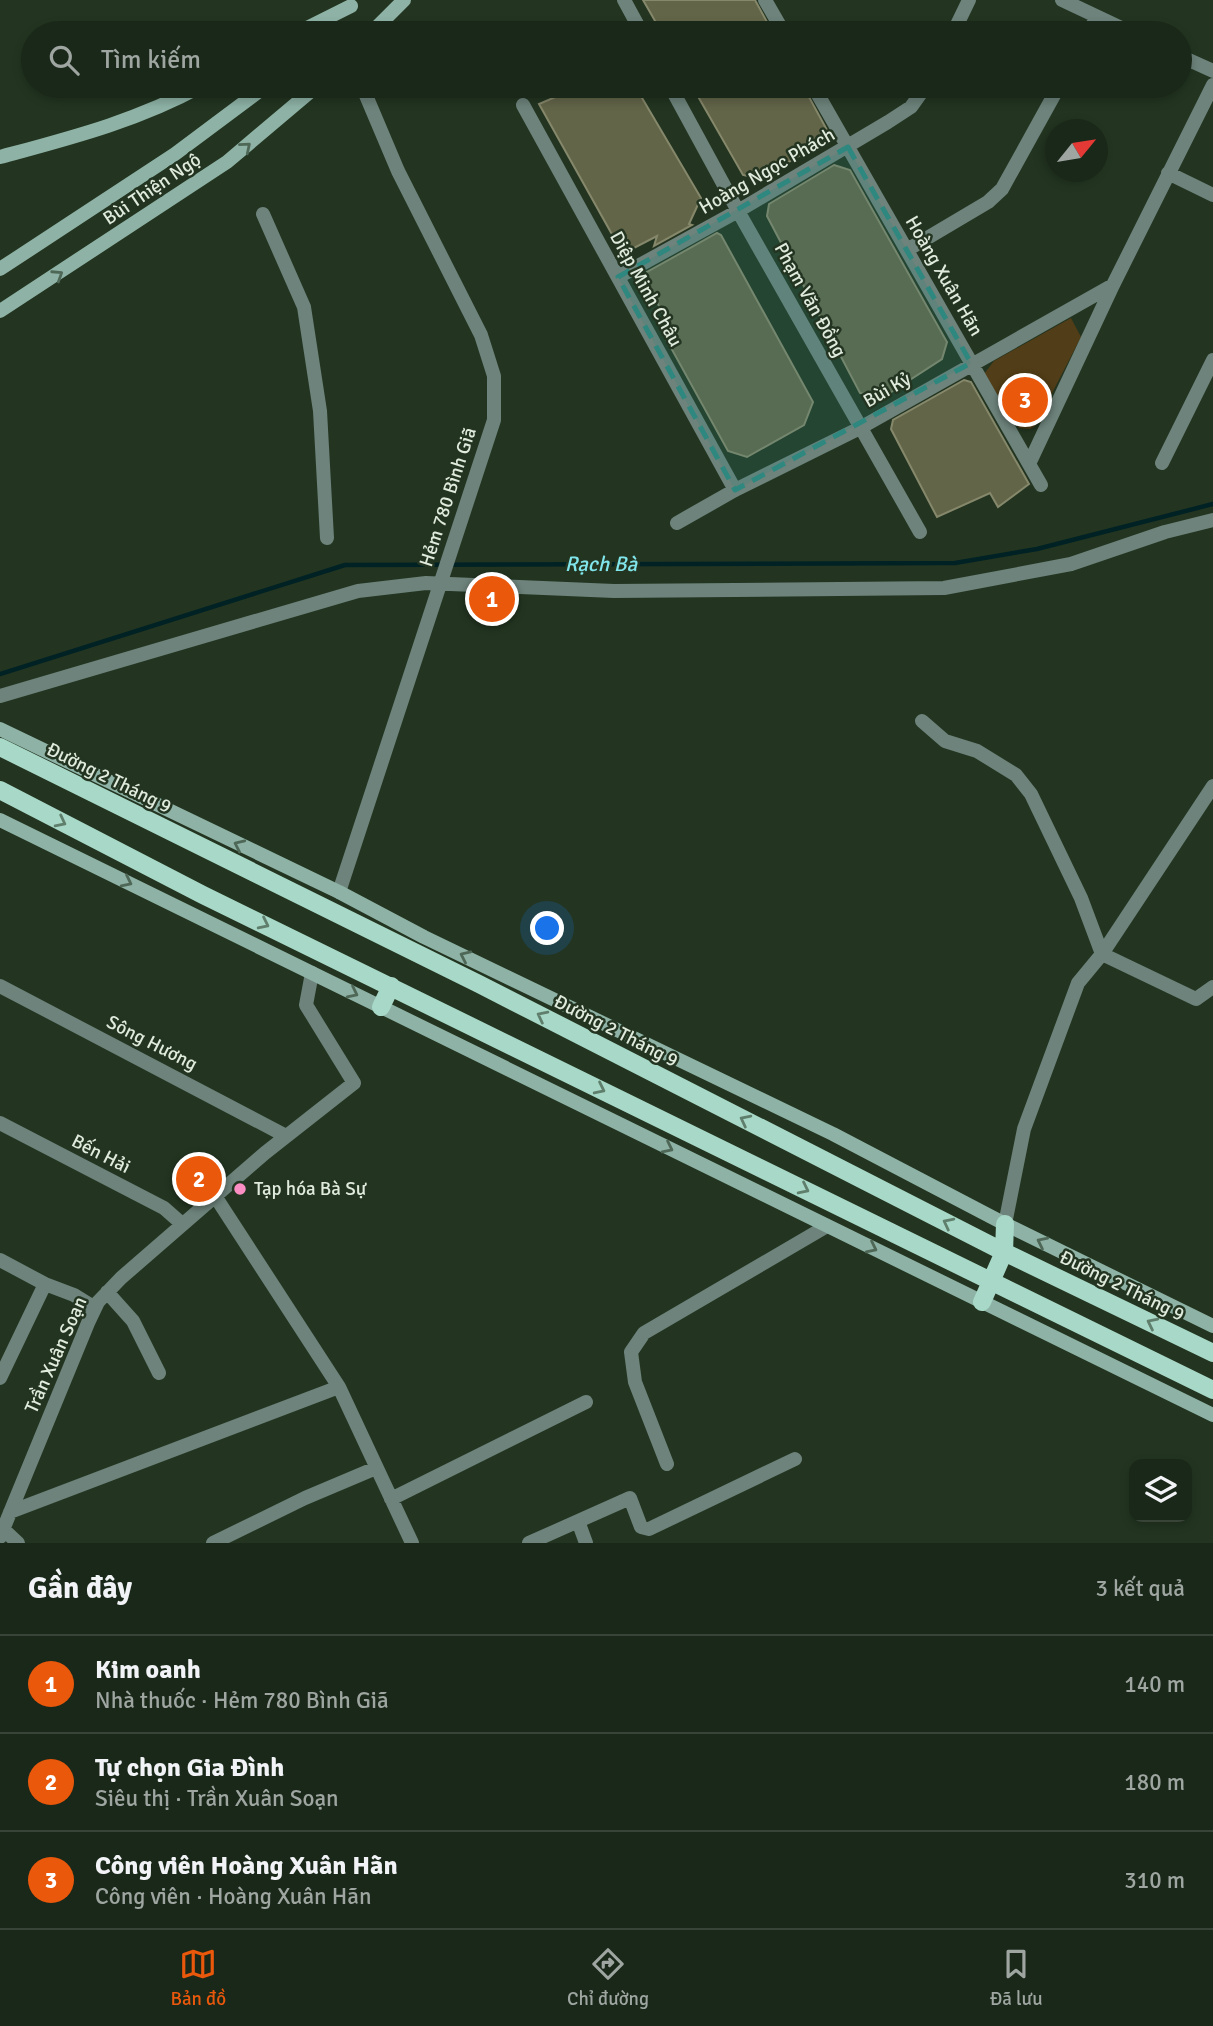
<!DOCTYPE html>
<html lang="vi">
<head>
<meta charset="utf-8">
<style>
	:root { --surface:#1a2819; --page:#273426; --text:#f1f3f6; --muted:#9fa6a2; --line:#384438; --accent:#ea580c }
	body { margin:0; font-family:Signika,sans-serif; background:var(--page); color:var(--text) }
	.controls { position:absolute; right:21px; bottom:21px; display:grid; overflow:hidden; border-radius:14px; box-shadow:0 4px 10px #0003 }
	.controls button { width:63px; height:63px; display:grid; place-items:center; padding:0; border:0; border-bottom:2px solid var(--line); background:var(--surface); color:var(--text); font:35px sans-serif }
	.compass { position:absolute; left:1045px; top:119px; width:63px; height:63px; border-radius:50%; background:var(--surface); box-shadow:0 4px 10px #0003; rotate:60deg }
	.you { position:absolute; left:548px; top:929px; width:24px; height:24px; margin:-18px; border:5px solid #fff; border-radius:50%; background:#1a73e8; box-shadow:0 0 0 10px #1a73e833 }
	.badge { display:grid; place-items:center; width:46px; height:46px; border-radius:50%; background:var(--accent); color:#fff; font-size:23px; font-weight:700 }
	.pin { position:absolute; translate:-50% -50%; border:4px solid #fff; box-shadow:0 2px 7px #0006 }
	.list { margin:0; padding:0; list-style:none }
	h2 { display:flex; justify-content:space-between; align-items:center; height:91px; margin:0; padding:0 28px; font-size:30px }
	h2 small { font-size:23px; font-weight:400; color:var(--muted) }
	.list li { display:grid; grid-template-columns:46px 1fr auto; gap:21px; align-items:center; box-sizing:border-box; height:98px; padding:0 28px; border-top:2px solid var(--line) }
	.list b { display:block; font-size:26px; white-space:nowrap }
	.list p { margin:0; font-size:23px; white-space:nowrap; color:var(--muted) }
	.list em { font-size:23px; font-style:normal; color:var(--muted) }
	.icon { flex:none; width:38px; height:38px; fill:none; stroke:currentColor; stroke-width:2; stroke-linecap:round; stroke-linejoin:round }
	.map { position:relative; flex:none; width:1213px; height:1543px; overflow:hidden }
	.search { position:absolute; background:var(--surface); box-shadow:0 4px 10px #0003; left:21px; right:21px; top:21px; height:77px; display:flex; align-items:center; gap:18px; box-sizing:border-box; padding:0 24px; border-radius:38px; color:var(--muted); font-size:26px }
	.sheet { height:385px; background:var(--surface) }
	nav { display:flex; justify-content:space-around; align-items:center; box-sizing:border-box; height:98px; border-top:2px solid var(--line); background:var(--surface); font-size:19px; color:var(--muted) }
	nav a { display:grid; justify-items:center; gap:4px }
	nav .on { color:var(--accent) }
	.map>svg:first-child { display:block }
	.green { fill:#513d17 }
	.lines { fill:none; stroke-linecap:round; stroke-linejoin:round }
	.stream { stroke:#002224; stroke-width:4.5 }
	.building { fill:#636549; stroke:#86886b; stroke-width:2 }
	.street { stroke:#6d837b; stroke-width:14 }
	.secondary { stroke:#8eb3a6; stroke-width:14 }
	.primary { stroke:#a8d8c7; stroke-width:18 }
	.oneway { stroke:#4e6756 }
	.oneway2 { stroke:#5f7e6c }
	.marked { fill:#2e887f; fill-opacity:0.2; stroke:#2e887f; stroke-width:5; stroke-dasharray:14 9; stroke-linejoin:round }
	.poi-dot { fill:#fb8fc4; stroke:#233521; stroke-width:2.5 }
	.labels { text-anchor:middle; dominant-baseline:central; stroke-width:5; stroke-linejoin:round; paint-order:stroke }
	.street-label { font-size:19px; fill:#e0ebde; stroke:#233521 }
	.poi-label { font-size:19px; fill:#e0ebde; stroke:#233521; text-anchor:start }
	.water-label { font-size:21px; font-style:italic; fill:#81e5ec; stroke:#233521 }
</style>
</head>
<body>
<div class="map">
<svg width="1213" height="1543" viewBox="0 0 1213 1543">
	<rect width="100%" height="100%" fill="#233521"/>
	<path class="green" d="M1071,318L1081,337L1035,426L1030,429L1019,428L984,374L994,361Z"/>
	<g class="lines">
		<path class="stream" d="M0,674L345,565L955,563L1037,549L1213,504"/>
	</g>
	<path class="building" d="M643,0H755L773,33H662Z
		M581,86H635L701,198L689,224L692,225L654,246L657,236L634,248L618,245L539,104Z
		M692,86H803L827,130L819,144L760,179L743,175Z
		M834,165L850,170L947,342L942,359L882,398L860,393L767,216L769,204Z
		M717,233L721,235L813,402L804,425L747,457L728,451L665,337L669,326L645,278L647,272Z
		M964,380L971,382L1029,484L998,507L990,493L937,517L891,429L893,420Z"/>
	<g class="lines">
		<path class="street" d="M624,0L642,33
			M765,0L784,33
			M1062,0L1132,33
			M953,33L969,0
			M1088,33L1097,17
			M1180,56L1213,71
			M670,86L738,211L920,532
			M813,86L1041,485
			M523,105L735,490
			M1168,173L1213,195
			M263,214L304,307L320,411L327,538
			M907,250L988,202L1002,189L1059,86
			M618,277L738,211L888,122L911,107L926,86
			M1162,463L1213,360
			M1029,464L1113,285L1213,85
			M677,523L735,490L860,428L1113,285
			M0,696L358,591L426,583L614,591L944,588L1071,564L1165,532L1213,520
			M922,721L945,741L977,751L1016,775L1031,794L1081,898L1102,954L1196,999L1213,987
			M339,892L494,420V376L481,335L398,171L362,86
			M0,986L286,1136
			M0,1123L164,1208L181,1223
			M215,1196L339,1387L412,1543
			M1005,1224L1024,1129L1078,983L1102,954L1213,786
			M0,1260L45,1284L74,1295L95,1308
			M107,1292L133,1321L159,1373
			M0,1378L45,1284
			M667,1464L635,1382L631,1352L644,1333L827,1226
			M391,1499L586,1402
			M10,1512L339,1387
			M578,1521L586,1543
			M3,1529L18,1543
			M0,1537L88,1323L98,1302L121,1278L265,1153L354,1083L306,1005L312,973
			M213,1543L305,1498L376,1468
			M529,1543L630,1498L641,1527L649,1529L795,1459"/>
		<path class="secondary" d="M297,33L351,6
			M371,33L404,0
			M0,157C70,138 137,121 201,86
			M0,269L175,154L266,86
			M0,311L227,162L317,86
			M0,729L339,892L424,937L833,1134L1005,1224L1213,1326
			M0,820L1213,1415"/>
		<path class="primary" d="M0,747L479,984L1004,1252L1213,1353
			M0,790L203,895L1213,1390
			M381,1007L391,986
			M982,1302L1004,1252L1005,1224"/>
	</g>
	<defs><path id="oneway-chevron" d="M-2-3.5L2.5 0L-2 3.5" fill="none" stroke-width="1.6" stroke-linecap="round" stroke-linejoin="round" transform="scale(1.75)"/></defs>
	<g class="oneway">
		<use href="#oneway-chevron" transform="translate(246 147) rotate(-40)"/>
		<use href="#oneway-chevron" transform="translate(58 275) rotate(-33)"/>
		<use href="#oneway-chevron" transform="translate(239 845) rotate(-155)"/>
		<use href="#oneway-chevron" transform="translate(127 882) rotate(26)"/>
		<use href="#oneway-chevron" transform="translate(465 956) rotate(-155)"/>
		<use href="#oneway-chevron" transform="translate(353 993) rotate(26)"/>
		<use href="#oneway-chevron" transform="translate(668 1148) rotate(26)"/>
		<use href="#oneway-chevron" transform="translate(1042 1242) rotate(-154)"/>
		<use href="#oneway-chevron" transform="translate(872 1248) rotate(26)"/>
	</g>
	<g class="oneway2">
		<use href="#oneway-chevron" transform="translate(61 822) rotate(27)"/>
		<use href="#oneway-chevron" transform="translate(264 924) rotate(26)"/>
		<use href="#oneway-chevron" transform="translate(542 1016) rotate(-153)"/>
		<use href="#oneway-chevron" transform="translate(600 1089) rotate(26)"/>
		<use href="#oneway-chevron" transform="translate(745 1120) rotate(-153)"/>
		<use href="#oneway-chevron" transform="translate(804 1189) rotate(26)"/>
		<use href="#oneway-chevron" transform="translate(948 1223) rotate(-153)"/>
		<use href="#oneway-chevron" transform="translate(1152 1323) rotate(-154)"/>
	</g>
	<path class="marked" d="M848,147L971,363L735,490L618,277Z"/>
	<circle class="poi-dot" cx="240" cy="1189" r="7"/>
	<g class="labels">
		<g class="street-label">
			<text transform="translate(767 171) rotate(-30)">Hoàng Ngọc Phách</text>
			<text transform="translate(152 189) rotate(-34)">Bùi Thiện Ngộ</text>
			<text transform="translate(944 276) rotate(60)">Hoàng Xuân Hãn</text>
			<text transform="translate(646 289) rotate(61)">Diệp Minh Châu</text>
			<text transform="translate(810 300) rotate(61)">Phạm Văn Đồng</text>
			<text transform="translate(887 390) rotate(-30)">Bùi Kỷ</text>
			<text transform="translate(448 497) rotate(-72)">Hẻm 780 Bình Giã</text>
			<text transform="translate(109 778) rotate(26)">Đường 2 Tháng 9</text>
			<text transform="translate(616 1031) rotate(27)">Đường 2 Tháng 9</text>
			<text transform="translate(152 1043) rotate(27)">Sông Hương</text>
			<text transform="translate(101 1154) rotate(27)">Bến Hải</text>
			<text transform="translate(1122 1286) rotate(26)">Đường 2 Tháng 9</text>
			<text transform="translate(56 1355) rotate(-66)">Trần Xuân Soạn</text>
		</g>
		<g class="poi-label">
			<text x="254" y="1189">Tạp hóa Bà Sự</text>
		</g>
		<g class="water-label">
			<text x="601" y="564">Rạch Bà</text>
		</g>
	</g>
</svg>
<div class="controls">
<button><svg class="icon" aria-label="layers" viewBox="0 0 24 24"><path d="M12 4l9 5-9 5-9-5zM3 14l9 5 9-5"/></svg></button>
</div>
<svg class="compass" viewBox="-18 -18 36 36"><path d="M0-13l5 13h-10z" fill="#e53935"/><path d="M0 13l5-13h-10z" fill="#9fa6a2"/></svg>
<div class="you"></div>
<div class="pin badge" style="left:492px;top:599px">1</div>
<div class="pin badge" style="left:199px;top:1179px">2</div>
<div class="pin badge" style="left:1025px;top:400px">3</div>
<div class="search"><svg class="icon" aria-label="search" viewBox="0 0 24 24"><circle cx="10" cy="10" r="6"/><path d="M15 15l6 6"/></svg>Tìm kiếm</div>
</div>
<section class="sheet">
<h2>Gần đây<small>3 kết quả</small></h2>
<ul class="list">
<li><span class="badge">1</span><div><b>Kim oanh</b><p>Nhà thuốc · Hẻm 780 Bình Giã</p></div><em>140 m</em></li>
<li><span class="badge">2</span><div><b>Tự chọn Gia Đình</b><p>Siêu thị · Trần Xuân Soạn</p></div><em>180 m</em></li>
<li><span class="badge">3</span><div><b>Công viên Hoàng Xuân Hãn</b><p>Công viên · Hoàng Xuân Hãn</p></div><em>310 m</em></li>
</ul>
</section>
<nav>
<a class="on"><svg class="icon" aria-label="map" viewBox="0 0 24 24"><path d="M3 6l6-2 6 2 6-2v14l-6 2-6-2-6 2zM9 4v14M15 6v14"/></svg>Bản đồ</a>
<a><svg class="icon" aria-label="directions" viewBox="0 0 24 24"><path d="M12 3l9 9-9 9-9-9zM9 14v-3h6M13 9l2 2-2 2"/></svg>Chỉ đường</a>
<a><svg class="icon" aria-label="saved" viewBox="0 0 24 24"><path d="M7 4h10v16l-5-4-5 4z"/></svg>Đã lưu</a>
</nav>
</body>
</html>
